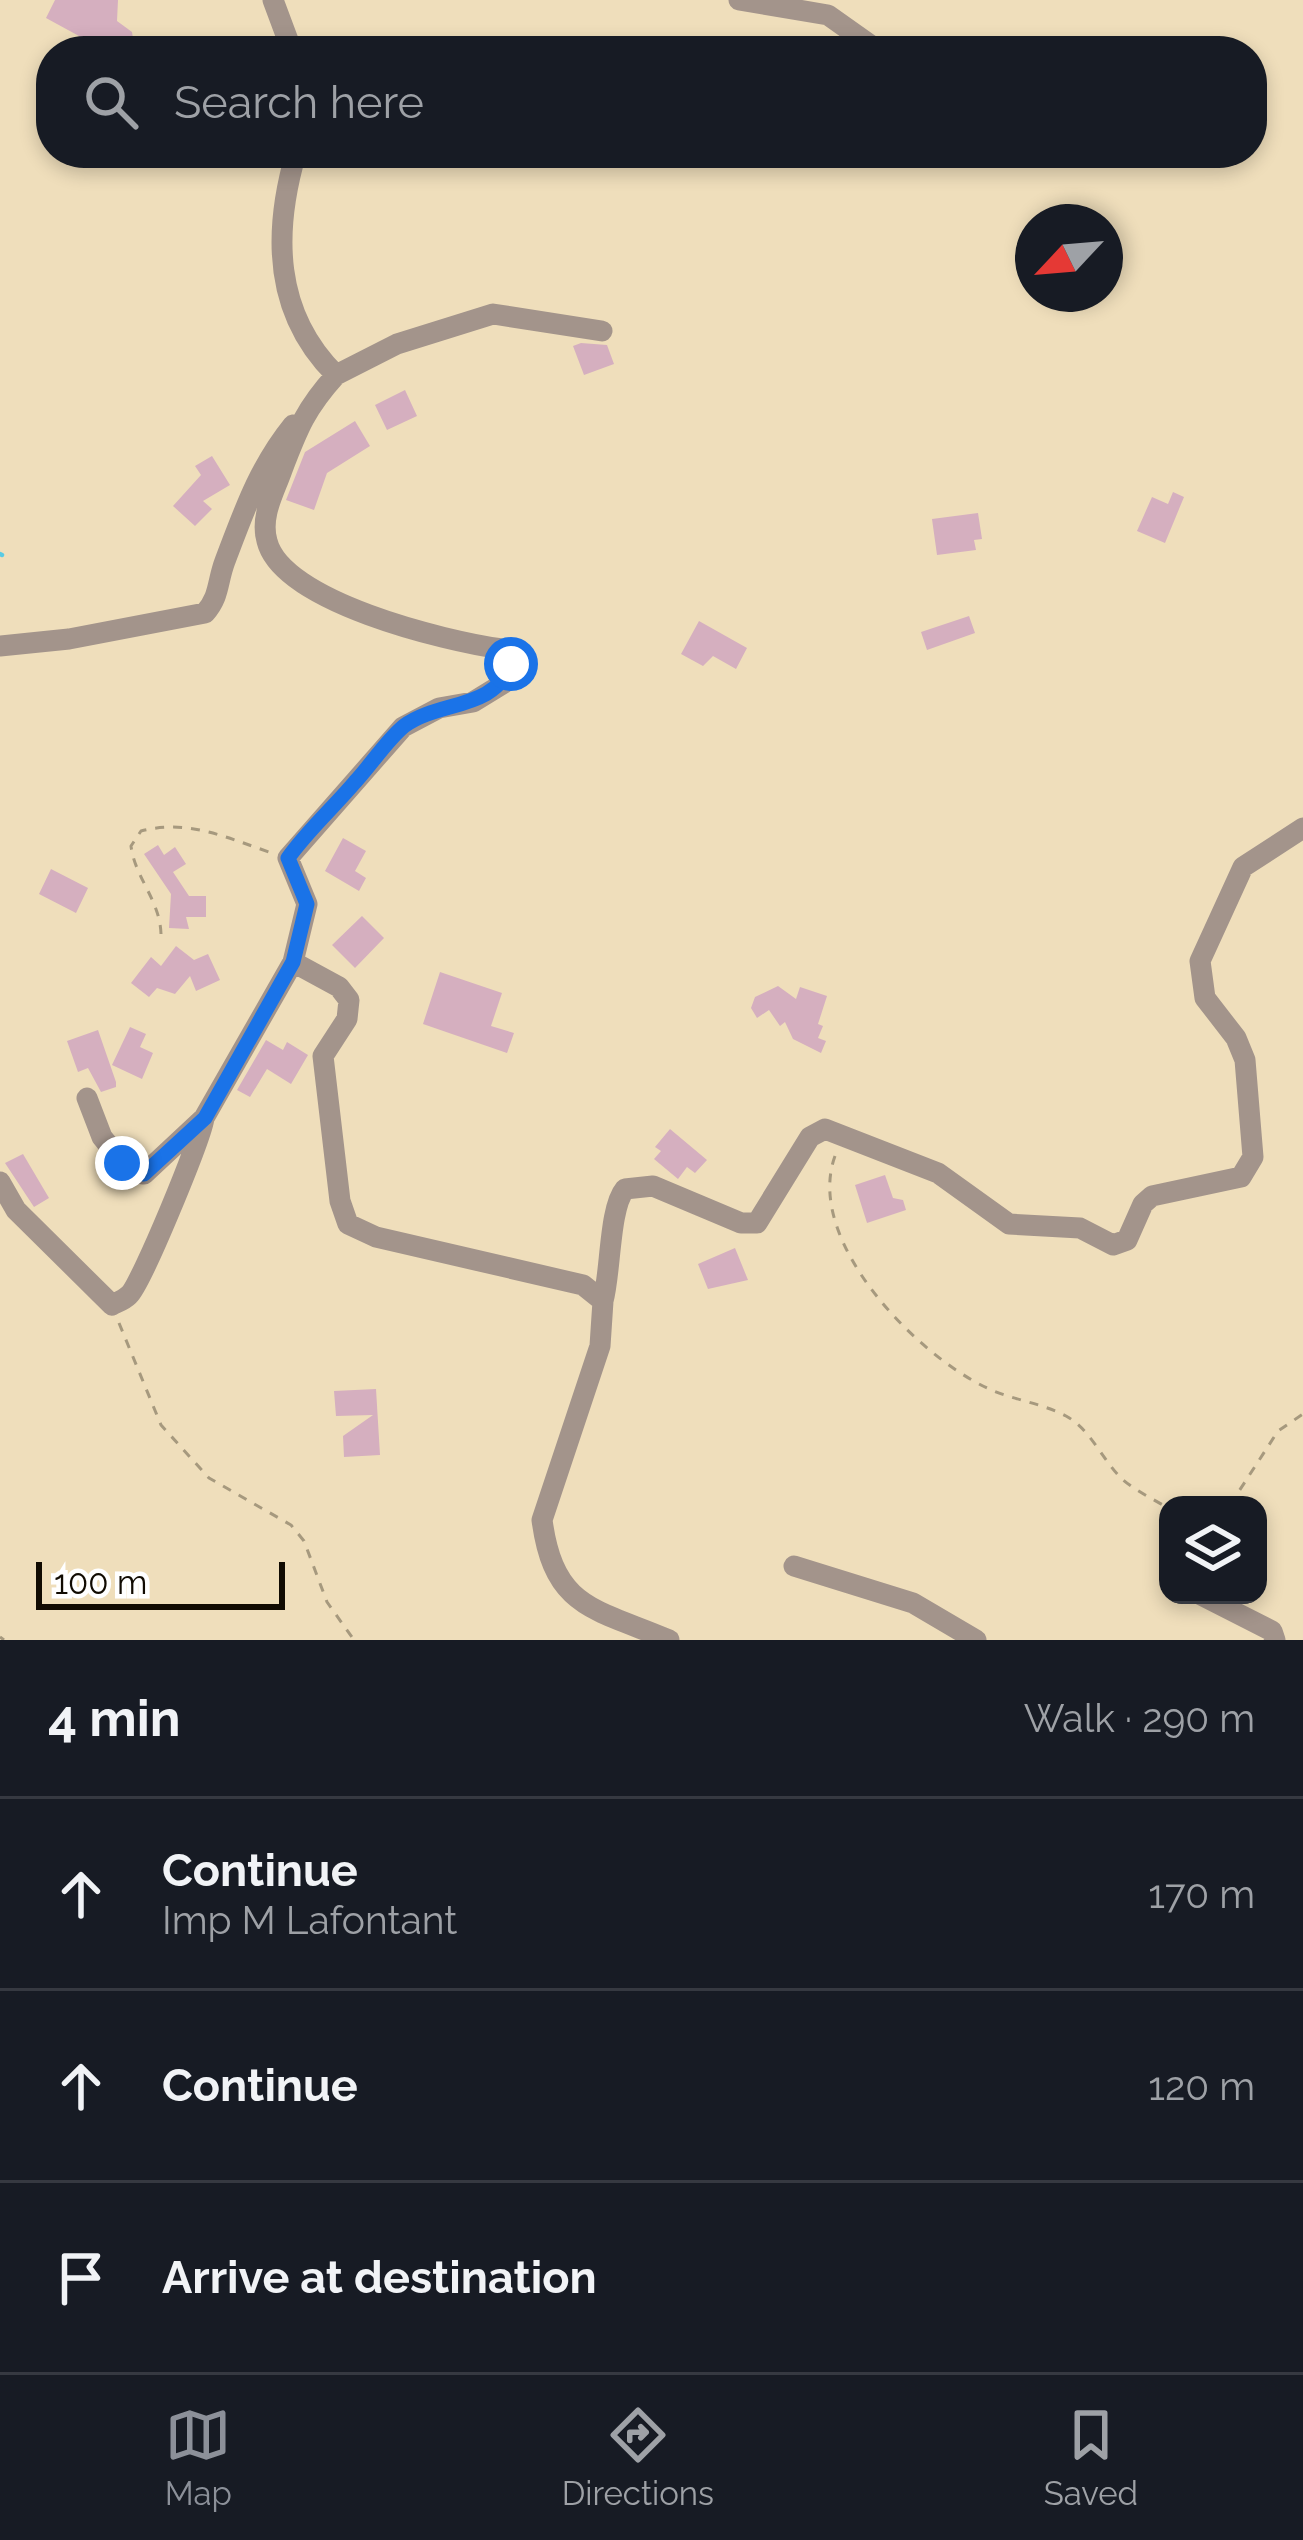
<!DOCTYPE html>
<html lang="en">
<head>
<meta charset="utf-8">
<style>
	:root { --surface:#171b24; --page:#20242c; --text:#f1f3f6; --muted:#9ea1a6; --line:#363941; --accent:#8c9099 }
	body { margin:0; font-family:Raleway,sans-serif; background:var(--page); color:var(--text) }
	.controls { position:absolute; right:36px; bottom:36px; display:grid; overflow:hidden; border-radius:24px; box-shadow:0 6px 18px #0003 }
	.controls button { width:108px; height:108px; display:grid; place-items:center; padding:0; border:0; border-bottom:3px solid var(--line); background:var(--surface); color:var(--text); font:60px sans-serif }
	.compass { position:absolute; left:1015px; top:204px; width:108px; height:108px; border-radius:50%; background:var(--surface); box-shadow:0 6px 18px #0003; rotate:244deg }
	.scale { position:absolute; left:36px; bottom:30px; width:249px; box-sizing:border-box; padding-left:12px; border:6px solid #110b02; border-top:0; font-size:33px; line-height:42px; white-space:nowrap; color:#110b02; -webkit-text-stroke:9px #fff; paint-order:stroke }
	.stop { position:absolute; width:36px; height:36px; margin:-27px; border:9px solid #1a73e8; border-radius:50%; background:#fff }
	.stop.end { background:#1a73e8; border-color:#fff; box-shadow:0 3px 12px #0008 }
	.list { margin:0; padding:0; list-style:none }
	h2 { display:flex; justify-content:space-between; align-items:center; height:156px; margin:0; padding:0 48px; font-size:51px }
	h2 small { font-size:39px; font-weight:400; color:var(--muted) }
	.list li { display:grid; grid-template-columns:78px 1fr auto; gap:36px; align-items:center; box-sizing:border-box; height:192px; padding:0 48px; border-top:3px solid var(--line) }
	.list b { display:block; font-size:45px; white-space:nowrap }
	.list p { margin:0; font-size:39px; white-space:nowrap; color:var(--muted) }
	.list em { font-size:39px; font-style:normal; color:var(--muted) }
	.icon { flex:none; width:66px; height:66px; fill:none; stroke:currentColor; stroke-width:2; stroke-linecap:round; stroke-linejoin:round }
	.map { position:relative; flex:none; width:1303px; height:1640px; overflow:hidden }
	.search { position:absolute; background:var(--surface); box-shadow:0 6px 18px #0003; left:36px; right:36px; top:36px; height:132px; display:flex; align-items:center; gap:30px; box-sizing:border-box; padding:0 42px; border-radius:48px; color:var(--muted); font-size:45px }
	.sheet { height:732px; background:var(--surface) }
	nav { display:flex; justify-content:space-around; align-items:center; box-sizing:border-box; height:168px; border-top:3px solid var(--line); background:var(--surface); font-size:33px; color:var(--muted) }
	nav a { display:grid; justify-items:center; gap:6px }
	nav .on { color:var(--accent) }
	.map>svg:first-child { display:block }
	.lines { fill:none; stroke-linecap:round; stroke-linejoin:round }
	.stream { stroke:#5acbe4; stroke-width:4.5 }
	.building { fill:#d5afbf }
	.path { stroke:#a6997e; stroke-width:3; stroke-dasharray:9 9; stroke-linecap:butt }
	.minor { stroke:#a3948b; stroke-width:21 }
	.route { stroke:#1a73e8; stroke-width:15 }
</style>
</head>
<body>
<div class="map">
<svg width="1303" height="1640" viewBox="0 0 1303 1640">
	<rect width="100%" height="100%" fill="#efdebb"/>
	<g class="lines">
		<path class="stream" d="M0,554L2,555"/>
	</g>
	<path class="building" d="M55,0H118L117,21L132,32L134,45L121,51L103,36L90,42L46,18Z
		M581,343L607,345L614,364L584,375L573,346Z
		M405,390L417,416L387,430L375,405Z
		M355,421L370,446L327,473L314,510L286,500L305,452Z
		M212,456L230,485L203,501L212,509L195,526L173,506L201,475L195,466Z
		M1173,492L1184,497L1165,543L1137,531L1152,497L1168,504Z
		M978,513L982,539L974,540L976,550L937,555L932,519Z
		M969,616L975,633L927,650L921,632Z
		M699,621L747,648L736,669L713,656L703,666L681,654Z
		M343,838L366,851L355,871L366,878L359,891L325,871Z
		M158,845L164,855L175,847L186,864L173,872L189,896H206V917H186L189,929L169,928L171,894L144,854Z
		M51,869L88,888L76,913L39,894Z
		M362,916L384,938L355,968L332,945Z
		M176,946L194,960L208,954L220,980L196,991L190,976L175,994L157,988L149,997L131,983L151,957L161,966Z
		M440,972L502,993L491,1026L514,1033L507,1053L423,1024Z
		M778,986L796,999L800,987L827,996L818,1024L823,1026L818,1038L826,1041L821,1053L793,1039L785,1022L780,1026L769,1010L757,1018L751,1008L755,997Z
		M130,1027L146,1034L140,1047L153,1053L142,1079L112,1065Z
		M98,1030L116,1082V1087L101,1092L88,1068L78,1072L67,1041Z
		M266,1040L283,1050L287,1042L308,1055L291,1084L267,1069L250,1097L237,1090Z
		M670,1129L707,1160L695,1173L687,1167L678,1179L654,1159L661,1151L655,1147Z
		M23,1154L49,1198L34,1207L5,1163Z
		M885,1175L893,1198L903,1200L906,1210L867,1223L855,1185Z
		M735,1248L748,1280L708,1289L698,1264Z
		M376,1389L380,1455L344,1457L343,1436L373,1415L336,1416L334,1391Z"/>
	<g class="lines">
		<path class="path" d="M161,934C160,900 135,878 131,846L141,831C188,819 225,837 269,852
			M835,1156C804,1241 917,1355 987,1388C1012,1400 1042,1403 1066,1416C1090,1429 1102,1459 1121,1478C1134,1490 1153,1499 1168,1508
			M119,1323L161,1425L209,1478L291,1525L304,1541L327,1602L354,1640
			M1230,1505L1278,1431L1303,1414
			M0,1637L4,1640"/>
		<path class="minor" d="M273,0L292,51
			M739,0L828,15L876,49
			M336,375L397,344L493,314L602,331
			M0,646L69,639L205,613C220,596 217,582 225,561C244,511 259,467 293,425
			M293,962L339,987L349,1000L347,1019L323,1056L340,1201L348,1224L376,1237L583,1285L603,1301L600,1346L542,1520C554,1609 594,1608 669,1640
			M87,1098L102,1137L130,1172L144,1174L204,1118
			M0,1182L16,1210L112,1305C118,1302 124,1300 129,1295C141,1285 202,1136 204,1118L293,962L307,904L288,858L403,727L439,708L473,702L504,683L511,664L502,649C445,641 282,602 267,541C260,516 274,493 282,470C298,428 306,408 336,375C273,313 273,232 296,153
			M603,1301C611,1272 609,1208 625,1189L653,1186L741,1223H757L810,1137L825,1129L938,1173L1009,1224L1080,1228L1113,1245L1127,1240L1143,1204L1152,1196L1241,1177L1253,1157L1245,1060L1236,1038L1205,998L1200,961L1243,867L1303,828
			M794,1566L913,1603L976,1640
			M1201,1595L1272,1631L1275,1640"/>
	</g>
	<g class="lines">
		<path class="route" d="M122,1163L130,1172L144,1174L205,1118L293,962L307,904L288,858C308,830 333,808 355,782C371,765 386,741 404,726C439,700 494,711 511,664"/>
	</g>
</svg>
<div class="controls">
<button><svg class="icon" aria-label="layers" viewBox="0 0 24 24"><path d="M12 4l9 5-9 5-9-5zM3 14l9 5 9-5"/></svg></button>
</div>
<svg class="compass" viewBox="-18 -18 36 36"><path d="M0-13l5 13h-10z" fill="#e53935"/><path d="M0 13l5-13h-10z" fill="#9ea1a6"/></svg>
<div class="scale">100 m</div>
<div class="stop" style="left:511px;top:664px"></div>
<div class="stop end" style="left:122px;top:1163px"></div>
<div class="search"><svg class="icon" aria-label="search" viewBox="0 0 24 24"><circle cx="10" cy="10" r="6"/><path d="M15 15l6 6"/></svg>Search here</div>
</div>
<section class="sheet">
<h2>4 min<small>Walk · 290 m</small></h2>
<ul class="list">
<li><svg class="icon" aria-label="ahead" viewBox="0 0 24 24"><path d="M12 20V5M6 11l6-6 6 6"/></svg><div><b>Continue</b><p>Imp M Lafontant</p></div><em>170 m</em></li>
<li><svg class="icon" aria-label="ahead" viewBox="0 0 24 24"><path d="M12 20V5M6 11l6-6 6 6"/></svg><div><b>Continue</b></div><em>120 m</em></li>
<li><svg class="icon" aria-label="arrive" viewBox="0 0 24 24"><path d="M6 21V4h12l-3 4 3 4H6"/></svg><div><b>Arrive at destination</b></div></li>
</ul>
</section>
<nav>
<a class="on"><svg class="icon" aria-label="map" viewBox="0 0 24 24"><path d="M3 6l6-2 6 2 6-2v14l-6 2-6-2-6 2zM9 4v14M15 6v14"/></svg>Map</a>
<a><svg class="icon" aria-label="directions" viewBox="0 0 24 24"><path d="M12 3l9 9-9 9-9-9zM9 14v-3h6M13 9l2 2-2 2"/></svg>Directions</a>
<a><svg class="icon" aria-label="saved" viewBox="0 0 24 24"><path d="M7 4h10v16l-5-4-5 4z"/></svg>Saved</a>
</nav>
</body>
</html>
